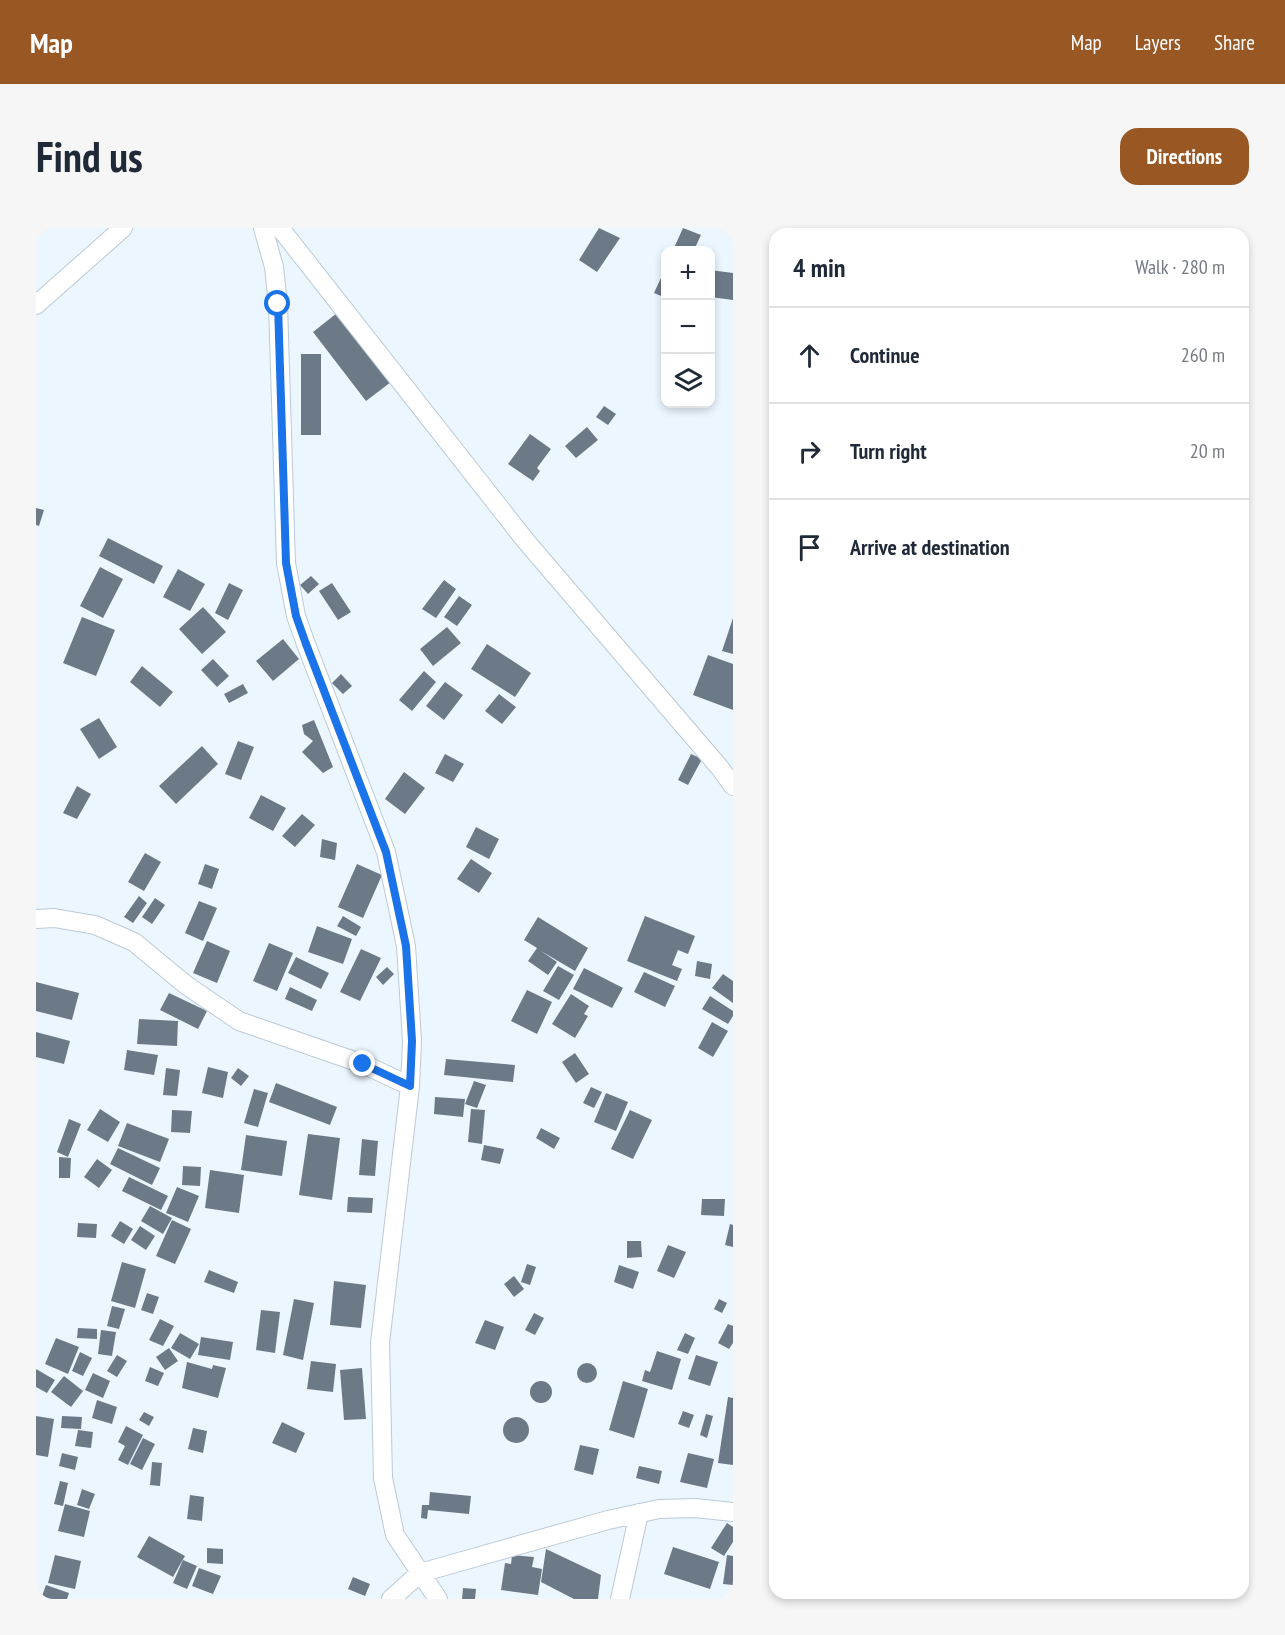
<!DOCTYPE html>
<html lang="en">
<head>
<meta charset="utf-8">
<style>
	:root { --surface:#fff; --page:#f6f6f7; --text:#1f2937; --muted:#747a83; --line:#e0e1e3; --accent:#995724 }
	body { margin:0; font-family:"PT Sans Narrow",sans-serif; background:var(--page); color:var(--text) }
	.controls { position:absolute; right:18px; top:18px; display:grid; overflow:hidden; border-radius:12px; box-shadow:0 3px 9px #0003 }
	.controls button { width:54px; height:54px; display:grid; place-items:center; padding:0; border:0; border-bottom:2px solid var(--line); background:var(--surface); color:var(--text); font:30px sans-serif }
	.stop { position:absolute; width:18px; height:18px; margin:-14px; border:4px solid #1a73e8; border-radius:50%; background:#fff }
	.stop.end { background:#1a73e8; border-color:#fff; box-shadow:0 2px 6px #0008 }
	.list { margin:0; padding:0; list-style:none }
	h2 { display:flex; justify-content:space-between; align-items:center; height:78px; margin:0; padding:0 24px; font-size:26px }
	h2 small { font-size:20px; font-weight:400; color:var(--muted) }
	.list li { display:grid; grid-template-columns:39px 1fr auto; gap:18px; align-items:center; box-sizing:border-box; height:96px; padding:0 24px; border-top:2px solid var(--line) }
	.list b { display:block; font-size:22px; white-space:nowrap }
	.list em { font-size:20px; font-style:normal; color:var(--muted) }
	.icon { flex:none; width:33px; height:33px; fill:none; stroke:currentColor; stroke-width:2; stroke-linecap:round; stroke-linejoin:round }
	.map { position:relative; flex:none; width:697px; height:1371px; overflow:hidden; border-radius:18px }
	header { display:flex; align-items:center; gap:36px; box-sizing:border-box; height:84px; padding:0 30px; background:var(--accent); color:#fff }
	header strong { font-size:28px }
	nav { display:flex; gap:33px; margin-inline-start:auto; font-size:21px }
	.intro { display:flex; align-items:center; justify-content:space-between; box-sizing:border-box; height:144px; padding:0 36px }
	h1 { margin:0; font-size:42px }
	.button { padding:15px 27px; border-radius:18px; background:var(--accent); color:#fff; font-size:21px; font-weight:700 }
	main { display:flex; gap:36px; padding:0 36px }
	aside { flex:1; background:var(--surface); border-radius:18px; box-shadow:0 3px 9px #0003 }
	.map>svg:first-child { display:block }
	.building { fill:#6c7a88 }
	.lines { fill:none; stroke-linecap:round; stroke-linejoin:round }
	.minor-casing { stroke:#bacad8; stroke-width:20 }
	.minor { stroke:#fff; stroke-width:18 }
	.route { stroke:#1a73e8; stroke-width:8 }
</style>
</head>
<body>
<header>
<strong>Map</strong>
<nav><a>Map</a><a>Layers</a><a>Share</a></nav>
</header>
<div class="intro"><h1>Find us</h1><a class="button">Directions</a></div>
<main>
<div class="map">
<svg width="697" height="1371" viewBox="0 0 697 1371">
	<rect width="100%" height="100%" fill="#ecf6ff"/>
	<path class="building" d="M563,0L584,10L561,44L543,32Z
		M647,0L665,7L658,22H637Z
		M630,39V70L618,65Z
		M674,42L697,45V72L674,69Z
		M301,85L355,154L330,173L277,104Z
		M265,126H285V207H265Z
		M568,178L580,186L572,197L560,189Z
		M551,199L562,212L540,230L529,218Z
		M494,206L515,221L501,240L504,243L497,253L472,236Z
		M0,280L8,282L3,298L0,297Z
		M72,310L127,338L118,356L63,328Z
		M64,339L87,351L67,390L44,378Z
		M142,341L169,356L154,383L127,369Z
		M275,348L283,356L272,366L264,357Z
		M408,352L420,361L400,390L386,381Z
		M193,355L207,362L192,392L179,385Z
		M296,355L315,384L302,392L283,363Z
		M423,368L436,377L421,398L408,389Z
		M167,379L190,404L166,426L143,401Z
		M46,389L79,402L60,448L27,435Z
		M697,390V426L686,423Z
		M411,399L425,415L397,438L384,421Z
		M247,411L263,431L237,453L220,433Z
		M451,416L495,445L479,469L435,441Z
		M672,427L697,436V482L657,467Z
		M177,431L193,448L181,459L165,442Z
		M106,438L137,464L124,479L94,454Z
		M388,443L400,454L376,483L363,472Z
		M305,446L316,458L307,466L296,455Z
		M409,454L427,467L408,492L390,478Z
		M207,456L212,465L193,475L188,466Z
		M463,466L480,479L466,496L449,483Z
		M63,490L81,519L63,531L44,501Z
		M278,492L297,539L287,545L266,524L277,513L268,506L266,497Z
		M202,513L218,519L205,552L189,546Z
		M166,518L182,536L140,576L123,558Z
		M409,526L428,536L417,554L399,545Z
		M655,526L666,531L652,557L642,552Z
		M368,544L389,560L369,586L349,571Z
		M41,558L55,566L41,591L27,585Z
		M225,567L250,580L237,603L213,590Z
		M266,586L279,597L259,619L246,608Z
		M440,599L463,611L453,631L430,619Z
		M286,611L301,615L299,632L284,629Z
		M109,625L125,634L108,663L92,654Z
		M435,631L456,645L443,665L421,651Z
		M169,636L183,641L176,661L162,656Z
		M321,636L346,647L327,690L302,679Z
		M103,668L111,675L97,695L88,689Z
		M119,670L129,677L116,696L106,689Z
		M163,673L181,680L167,713L149,705Z
		M307,688L325,699L320,708L301,698Z
		M609,688L659,708L652,726L642,722L636,737L646,741L641,753L591,733Z
		M502,689L552,720L539,743L505,723L521,734L512,747L492,733L501,720L488,712Z
		M281,698L316,711L307,736L272,724Z
		M171,713L194,723L181,755L157,745Z
		M233,715L257,725L241,763L217,753Z
		M325,721L345,730L324,773L304,764Z
		M260,729L293,745L285,761L252,745Z
		M661,733L676,736L674,751L659,748Z
		M522,738L538,747L523,772L507,763Z
		M351,739L358,746L347,757L340,749Z
		M548,740L587,760L576,780L537,761Z
		M608,744L639,758L629,779L598,764Z
		M687,746L697,753V775L676,760Z
		M0,754L43,765L36,792L0,783Z
		M254,759L281,772L276,783L249,771Z
		M491,762L516,774L501,806L475,793Z
		M133,765L171,783L162,801L124,782Z
		M535,766L553,778L548,786L552,788L539,810L516,796Z
		M674,768L697,783V788L692,796L666,781Z
		M103,791L142,793L141,818L101,816Z
		M676,794L692,803L677,829L662,820Z
		M0,804L34,813L28,836L0,829Z
		M91,822L122,827L118,847L88,842Z
		M539,825L553,846L540,855L526,834Z
		M410,831L479,837L477,854L408,847Z
		M172,839L192,844L187,870L166,865Z
		M130,840L144,842L141,868L127,867Z
		M202,840L213,848L205,858L195,850Z
		M438,853L450,857L441,880L429,876Z
		M240,855L301,879L294,897L233,874Z
		M555,859L566,864L558,880L547,875Z
		M218,861L232,865L222,899L208,895Z
		M570,865L592,874L580,903L558,894Z
		M399,869L429,871L427,889L398,886Z
		M64,881L84,894L72,914L51,902Z
		M435,881L449,882L446,916L432,914Z
		M136,882L156,883L154,905L135,904Z
		M594,882L616,892L597,931L575,921Z
		M33,891L45,896L32,929L21,924Z
		M91,895L133,911L124,934L82,918Z
		M505,900L524,910L518,921L500,910Z
		M272,906L304,910L296,972L263,967Z
		M210,907L251,913L246,948L205,942Z
		M326,911L342,913L339,948L323,947Z
		M448,917L468,921L464,936L445,932Z
		M82,920L124,940L116,957L74,936Z
		M23,929L35,930L34,950H23Z
		M61,931L76,942L63,960L48,949Z
		M147,938L165,939L164,958L146,957Z
		M174,942L208,947L203,985L169,980Z
		M93,949L132,968L125,982L86,963Z
		M141,959L163,968L152,994L138,988L139,986L138,988L130,985Z
		M312,969L337,970L336,985L311,984Z
		M666,971H689L688,988L665,987Z
		M114,978L136,990L127,1006L105,993Z
		M136,992L155,1001L139,1036L120,1028Z
		M84,993L97,1001L88,1016L75,1008Z
		M42,995L61,996L60,1010L41,1009Z
		M694,996L697,997V1019L689,1017Z
		M104,998L119,1008L110,1022L95,1012Z
		M591,1013H605L606,1029L591,1030Z
		M632,1017L650,1024L638,1050L621,1043Z
		M86,1034L110,1041L99,1080L75,1073Z
		M491,1036L500,1039L494,1057L485,1054Z
		M583,1037L603,1044L597,1061L578,1054Z
		M173,1042L202,1054L198,1065L168,1054Z
		M478,1048L488,1061L478,1069L468,1056Z
		M298,1053L330,1057L325,1100L294,1097Z
		M111,1065L123,1069L117,1086L105,1082Z
		M258,1071L278,1075L267,1132L247,1127Z
		M683,1071L691,1075L686,1085L678,1081Z
		M76,1078L89,1081L83,1101L71,1098Z
		M225,1082L244,1084L239,1125L220,1122Z
		M498,1085L508,1090L499,1107L489,1102Z
		M124,1091L138,1098L127,1118L113,1112Z
		M449,1092L468,1099L459,1122L439,1115Z
		M692,1096L697,1098V1115L693,1121L682,1115Z
		M42,1100L61,1101V1111L41,1110Z
		M65,1102L80,1104L76,1128L62,1126Z
		M144,1105L163,1116L154,1131L135,1120Z
		M649,1105L659,1110L652,1126L641,1122Z
		M165,1109L197,1114L194,1132L162,1127Z
		M20,1110L43,1119L32,1146L9,1136Z
		M133,1120L142,1133L129,1142L120,1129Z
		M621,1123L645,1131L636,1162L606,1153L609,1142L614,1144Z
		M44,1124L56,1130L47,1148L36,1143Z
		M81,1127L91,1133L81,1149L71,1143Z
		M660,1127L682,1134L674,1158L652,1151Z
		M275,1133L300,1136L297,1164L271,1161Z
		M151,1134L176,1141L177,1137L190,1140L182,1170L146,1160Z
		M541 1145a10 10 0 1 1 20 0a10 10 0 1 1-20 0Z
		M114,1139L128,1145L122,1158L109,1153Z
		M326,1140L330,1191L308,1192L304,1142Z
		M0,1141L19,1152L11,1165L0,1159Z
		M57,1145L74,1153L67,1170L49,1162Z
		M28,1148L47,1163L35,1179L15,1164Z
		M494 1164a11 11 0 1 1 22 0a11 11 0 1 1-22 0Z
		M587,1153L612,1161L598,1210L573,1202Z
		M692,1169L697,1170V1237L682,1235Z
		M61,1172L81,1179L76,1196L56,1190Z
		M647,1183L658,1187L653,1200L642,1196Z
		M108,1184L118,1189L113,1198L103,1192Z
		M670,1186L677,1188L671,1210L664,1207Z
		M0,1188L18,1191L12,1229L0,1227Z
		M26,1188L46,1189L45,1201L25,1200Z
		M467 1202a13 13 0 1 1 26 0a13 13 0 1 1-26 0Z
		M246,1194L269,1205L260,1225L236,1215Z
		M90,1198L107,1207L92,1237L82,1232L89,1218L82,1214Z
		M157,1200L171,1203L167,1225L152,1221Z
		M42,1202L57,1204L55,1220L39,1218Z
		M107,1210L119,1216L106,1242L94,1236Z
		M544,1217L563,1221L557,1247L538,1242Z
		M26,1225L42,1229L39,1242L23,1238Z
		M652,1225L678,1231L671,1260L644,1254Z
		M116,1234L126,1235L124,1258L114,1257Z
		M603,1238L626,1243L623,1256L600,1250Z
		M24,1253L32,1255L27,1278L18,1276Z
		M46,1261L59,1266L53,1281L41,1277Z
		M394,1264L435,1268L433,1286L392,1282L391,1291L385,1290L386,1277H393Z
		M154,1267L168,1269L166,1293L151,1291Z
		M29,1276L54,1283L48,1309L22,1303Z
		M691,1295L697,1299V1314L688,1328L675,1320Z
		M113,1308L149,1328L137,1349L101,1329Z
		M637,1319L683,1334L674,1361L628,1346Z
		M171,1320L187,1321V1336L171,1335Z
		M510,1321L565,1347L562,1371H538L505,1354Z
		M19,1327L45,1333L39,1361L12,1355Z
		M476,1327L498,1329L496,1339L506,1341L502,1367L465,1362L469,1335L475,1336Z
		M691,1327L697,1328V1357L687,1356Z
		M147,1332L161,1338L151,1361L137,1355Z
		M163,1340L185,1348L177,1366L156,1358Z
		M317,1349L334,1356L329,1368L312,1361Z
		M10,1357L33,1365L31,1371H5Z
		M427,1360L440,1361L439,1371H426Z"/>
	<g class="lines">
		<defs>
			<path id="minor" d="M227,0L238,39L242,76L250,335L260,388L270,416L350,624L370,718L376,813L374,858L344,1115L347,1250L359,1307L402,1371
				M244,0L489,312L684,540L697,558
				M0,77L87,0
				M0,691L18,690L59,697L98,714L150,757L203,793L327,836L374,858
				M355,1371L384,1345L572,1292L623,1281L659,1280L697,1284
				M584,1371L603,1285"/>
		</defs>
		<use href="#minor" class="minor-casing"/>
		<use href="#minor" class="minor"/>
	</g>
	<g class="lines">
		<path class="route" d="M242,76L250,335L260,388L270,416L350,624L370,718L376,813L374,858L327,836"/>
	</g>
</svg>
<div class="controls">
<button>+</button>
<button>−</button>
<button><svg class="icon" aria-label="layers" viewBox="0 0 24 24"><path d="M12 4l9 5-9 5-9-5zM3 14l9 5 9-5"/></svg></button>
</div>
<div class="stop" style="left:242px;top:76px"></div>
<div class="stop end" style="left:327px;top:836px"></div>
</div>
<aside>
<h2>4 min<small>Walk · 280 m</small></h2>
<ul class="list">
<li><svg class="icon" aria-label="ahead" viewBox="0 0 24 24"><path d="M12 20V5M6 11l6-6 6 6"/></svg><div><b>Continue</b></div><em>260 m</em></li>
<li><svg class="icon" aria-label="right" viewBox="0 0 24 24"><path d="M7 20v-9h11M14 6l5 5-5 5"/></svg><div><b>Turn right</b></div><em>20 m</em></li>
<li><svg class="icon" aria-label="arrive" viewBox="0 0 24 24"><path d="M6 21V4h12l-3 4 3 4H6"/></svg><div><b>Arrive at destination</b></div></li>
</ul>
</aside>
</main>
</body>
</html>
